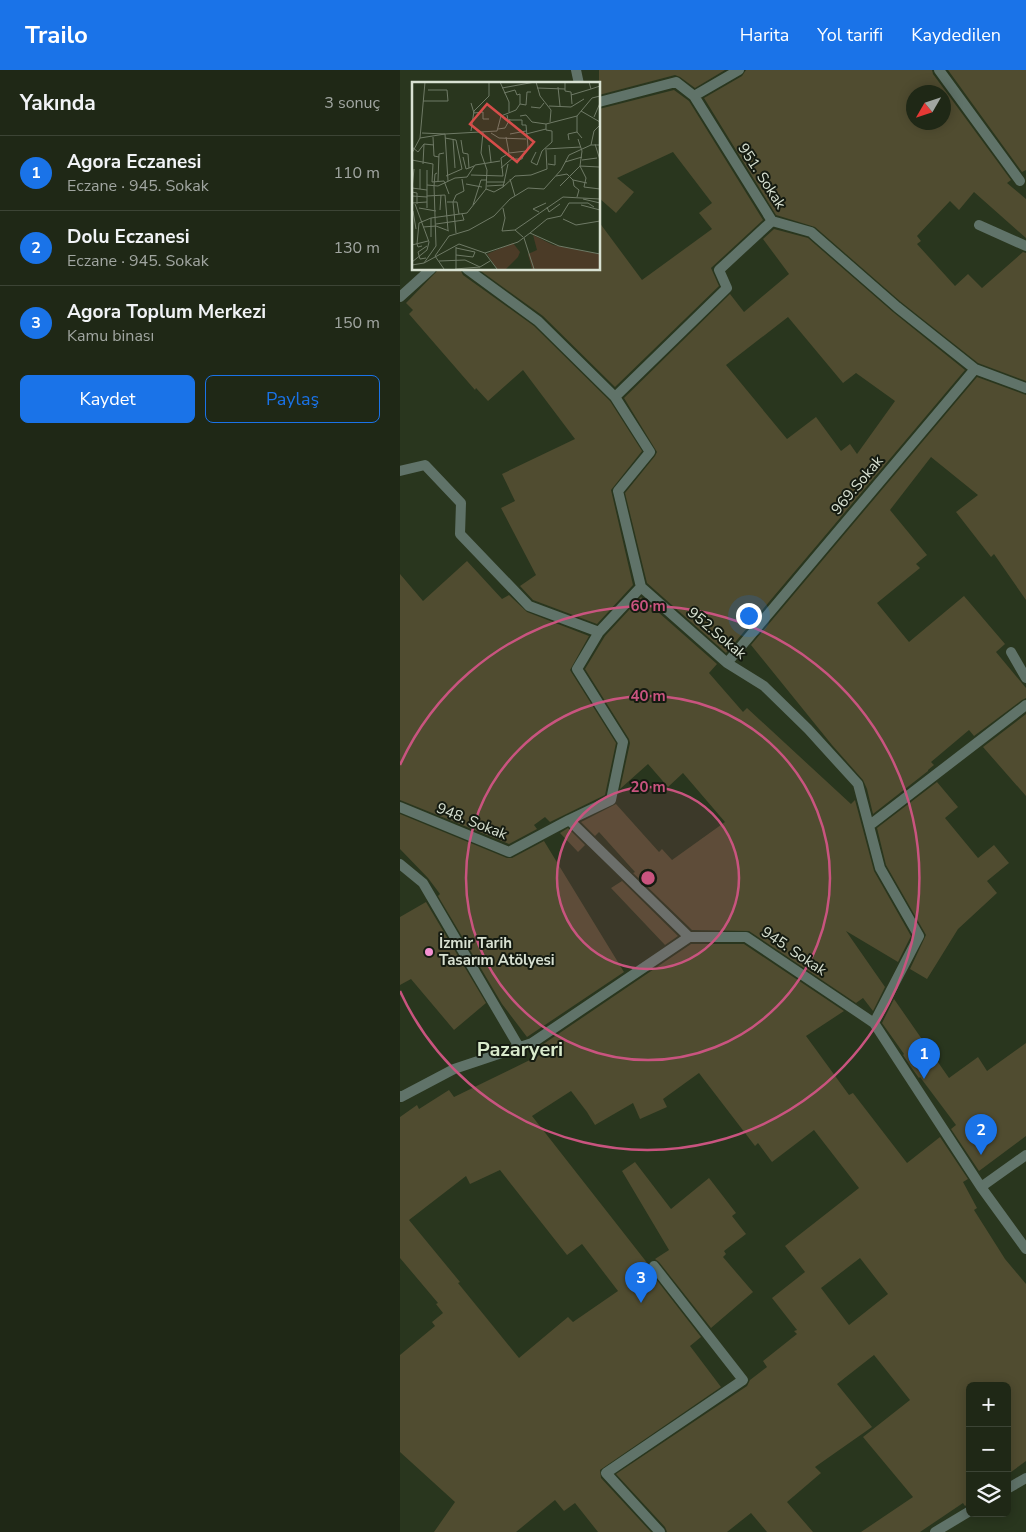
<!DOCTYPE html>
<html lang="tr">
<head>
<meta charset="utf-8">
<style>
	:root { --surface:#1f2816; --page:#27301f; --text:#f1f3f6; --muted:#a1a6a1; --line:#3c4435; --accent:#1a73e8 }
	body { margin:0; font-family:"Nunito Sans",sans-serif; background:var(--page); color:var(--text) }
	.controls { position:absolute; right:15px; bottom:15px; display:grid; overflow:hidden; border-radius:8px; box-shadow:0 2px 12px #0003 }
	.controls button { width:45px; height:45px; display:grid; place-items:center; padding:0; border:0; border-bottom:1px solid var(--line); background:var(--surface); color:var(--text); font:25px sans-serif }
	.compass { position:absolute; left:506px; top:15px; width:45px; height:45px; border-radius:50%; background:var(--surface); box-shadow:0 2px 12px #0003; rotate:231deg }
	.you { position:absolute; left:348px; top:545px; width:18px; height:18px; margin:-12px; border:4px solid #fff; border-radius:50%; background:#1a73e8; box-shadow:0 0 0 8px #1a73e833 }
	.badge { display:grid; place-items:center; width:32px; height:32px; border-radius:50%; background:var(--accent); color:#fff; font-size:16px; font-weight:700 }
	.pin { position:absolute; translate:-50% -41px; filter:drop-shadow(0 1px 2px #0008) }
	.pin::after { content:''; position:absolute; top:26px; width:18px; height:15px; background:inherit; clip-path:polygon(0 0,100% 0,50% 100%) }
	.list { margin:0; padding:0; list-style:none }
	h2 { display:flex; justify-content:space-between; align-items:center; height:65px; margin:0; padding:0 20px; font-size:21px }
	h2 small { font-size:16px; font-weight:400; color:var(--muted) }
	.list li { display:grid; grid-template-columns:32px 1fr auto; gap:15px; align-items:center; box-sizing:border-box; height:75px; padding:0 20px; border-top:1px solid var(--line) }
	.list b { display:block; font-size:19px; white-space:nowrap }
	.list p { margin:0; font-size:16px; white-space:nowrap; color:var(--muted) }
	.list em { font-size:16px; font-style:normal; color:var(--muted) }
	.actions { display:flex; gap:10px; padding:15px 20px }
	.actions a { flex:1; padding:11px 0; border:1px solid var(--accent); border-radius:8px; text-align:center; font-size:18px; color:var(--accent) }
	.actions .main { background:var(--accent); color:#fff }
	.icon { flex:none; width:28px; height:28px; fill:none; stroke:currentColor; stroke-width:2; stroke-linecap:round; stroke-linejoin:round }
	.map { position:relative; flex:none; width:626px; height:1462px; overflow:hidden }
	header { display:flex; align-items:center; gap:30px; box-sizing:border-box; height:70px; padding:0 25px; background:var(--accent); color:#fff }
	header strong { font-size:24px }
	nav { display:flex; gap:28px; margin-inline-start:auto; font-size:18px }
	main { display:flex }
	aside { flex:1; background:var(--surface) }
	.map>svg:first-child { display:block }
	.building { fill:#504c30; fill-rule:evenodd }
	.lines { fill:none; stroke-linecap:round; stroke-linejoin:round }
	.minor { stroke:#607369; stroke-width:10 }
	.ring { fill:none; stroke:#c9547f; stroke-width:2.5 }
	.poi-dot { fill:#f591d2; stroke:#151b11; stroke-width:2 }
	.labels { text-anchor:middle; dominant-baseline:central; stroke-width:4; stroke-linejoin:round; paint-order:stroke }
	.street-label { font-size:15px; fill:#d8e1d2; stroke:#151b11 }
	.poi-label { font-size:15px; font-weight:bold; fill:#d8e1d2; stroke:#151b11; text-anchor:start }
	.district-label { font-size:20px; font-weight:bold; fill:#d9eacc; stroke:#151b11 }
	.inset-road { fill:none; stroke:#6f7a66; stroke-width:1 }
	.view { fill:#d64d4a; fill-opacity:0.15; stroke:#d64d4a; stroke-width:2.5 }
	.inset-edge { fill:none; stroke:#d8e1d2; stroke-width:2.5 }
	.centre { fill:#c9547f; stroke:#151b11; stroke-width:2.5 }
	.ring-label { font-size:15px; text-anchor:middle; font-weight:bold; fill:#c9547f; stroke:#151b11; stroke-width:4; stroke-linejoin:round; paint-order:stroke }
</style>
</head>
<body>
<header>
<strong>Trailo</strong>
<nav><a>Harita</a><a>Yol tarifi</a><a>Kaydedilen</a></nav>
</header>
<main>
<aside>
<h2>Yakında<small>3 sonuç</small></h2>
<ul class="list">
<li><span class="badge">1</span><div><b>Agora Eczanesi</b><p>Eczane · 945. Sokak</p></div><em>110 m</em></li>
<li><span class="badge">2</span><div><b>Dolu Eczanesi</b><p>Eczane · 945. Sokak</p></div><em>130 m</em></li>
<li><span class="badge">3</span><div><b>Agora Toplum Merkezi</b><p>Kamu binası</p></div><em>150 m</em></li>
</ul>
<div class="actions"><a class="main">Kaydet</a><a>Paylaş</a></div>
</aside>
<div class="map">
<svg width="626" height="1462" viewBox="0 0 626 1462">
	<rect width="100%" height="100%" fill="#29361e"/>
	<path class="building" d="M199,0H325L295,18L280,7L275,5L199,25Z
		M346,0H532L533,4L611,110L607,113L626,129V168L574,122L559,140L550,131L517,166L521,171L517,174L555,216L568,204L582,218L623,182L626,183V311L578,293L501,232L415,157L376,145L304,28L342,6ZM514,22H544V52H514Z
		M548,0H626V100L622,102Z
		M274,20L289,31L363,150L311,198L319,216L215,317L143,246L78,199H199V152L242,210L312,159L299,143L312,133L273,82L217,108L234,122L216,143L199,128V39Z
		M374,159L408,168L493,242L565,300L326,583L247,513L225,423L255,386L257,382L224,328L330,224L344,242L389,204L363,169ZM388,247L443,313L456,303L495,331L457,384L450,374L441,381L416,347L387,369L326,295Z
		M39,199H60L63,205L134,256L210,331L242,381L211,420L233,515L197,554L133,530L120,516L136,505L101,438L115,431L102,404L175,369L123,300L88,331L76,318L75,320L9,244L13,240L6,233Z
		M577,307L626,325V530L594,484L591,487L556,442L578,425L531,387L490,440L527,485L516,494L520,498L477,533L509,572L564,526L605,574L596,582L626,618V628L622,630L574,666L569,660L531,692L534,695L528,700V701L473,744L467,719L463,710L432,675L351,575Z
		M67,491L102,529L109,525L127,542L189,566L170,600L216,673L205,725L150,752L145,747L134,755L137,759L109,774L0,730V504L23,531Z
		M241,527L317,594L309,603L343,642L347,638L451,734L455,730L474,801L511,866L498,892L446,861L485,917L473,941L463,928L456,933L349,861L292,860L233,803L235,802L199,762L195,766L181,752L216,734L259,782L262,779L272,790L325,752L283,703L268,717L248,694L220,719L230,673L229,669L185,599L205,566Z
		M626,644V726L583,677Z
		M537,712L558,737L545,748L578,788L594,775L609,793L587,811L597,823L558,859L527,909L510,899L526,865L486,795L477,758Z
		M0,744L107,788H112L144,771L224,902L127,967L102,934L38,826L40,824L28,808L0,779Z
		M168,758L185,775L178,782L160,763Z
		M222,811L278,866L265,875L211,818Z
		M26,832L86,933L54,960L11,909L0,915V847Z
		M291,874H344L444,941L406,966L449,1025L453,1023L507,1093L540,1067L568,1109L563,1112L577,1138L574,1140L605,1189L626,1214V1391L607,1405V1316H570V1432L565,1436L563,1433L520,1462H461L513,1427L463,1367L510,1330L474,1285L437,1314L472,1357L415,1397L421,1403L387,1432L413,1462H367L351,1443L327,1462H267L265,1457L216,1404L347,1316L350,1310L367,1297L363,1291L397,1264L394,1261L397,1260L372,1228L405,1202L385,1176L459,1118L414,1060L372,1092L358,1073L355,1076L299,1003L263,1029L267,1037L240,1049L233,1033L195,1055L187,1042L171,1021L132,1046L248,1194L249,1200L301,1267L290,1276L321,1317L200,1400L201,1408L251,1462H198L175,1433L164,1441L155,1430L116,1462H34L55,1432L0,1382V1285L35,1256L32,1252L43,1243L36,1234L38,1233L0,1188V1047L17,1035L19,1039L49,1020L54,1027L140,985L136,979ZM100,1100L167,1185L182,1174L218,1221L173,1252L168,1247L119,1288L58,1213L60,1212L9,1150L66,1106L70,1114ZM460,1188L488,1224L449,1255L421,1218Z
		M494,929L549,1008L578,987L587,1001L626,973V1066L579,1101L551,1059L556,1055L520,1007L519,1008L511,997L503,985L504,984L482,953Z
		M235,1092L271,1139L309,1108L336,1143L332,1146L346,1164L324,1181L326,1184L323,1187L353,1222L311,1258L259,1192L255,1189L269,1180L222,1101Z"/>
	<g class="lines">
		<path class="minor" d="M176,0L179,14
			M539,0L620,111
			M294,26L339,0
			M199,32L276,12L294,26L372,151L411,162L497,237L575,299L626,318
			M579,155L626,176
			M67,199L138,251L215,327L250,382L218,421L241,517L327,593L364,616L408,659L458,714L480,798L519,866L474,953
			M0,227L31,199
			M215,327L327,218L319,200L372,151
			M0,401L25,395L61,433L60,464L129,536L199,562
			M611,582L626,608
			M327,593L575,299
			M0,737L109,782L169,750L289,867
			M169,750L211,730L223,672L177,599L199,562L241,517
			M470,755L626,635
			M0,794L23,813L119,977
			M0,1026L1,1027L54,999L132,973L289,867H346L474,953L581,1117L626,1179
			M581,1117L626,1085
			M254,1196L343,1310L206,1403L260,1462
			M607,1419L626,1408
			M535,1462L570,1441"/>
	</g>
	<circle cx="248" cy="808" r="91" fill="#c9547f" fill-opacity=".12"/>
	<g class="ring">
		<circle cx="248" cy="808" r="91"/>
		<circle cx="248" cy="808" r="182"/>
		<path d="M0 695A272 272 0 1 1 0 921"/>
	</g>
	<circle class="poi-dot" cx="29" cy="882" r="5"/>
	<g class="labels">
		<g class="street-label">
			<text transform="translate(362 106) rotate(57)">951. Sokak</text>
			<text transform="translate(457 415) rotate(-50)">969.Sokak</text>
			<text transform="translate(317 563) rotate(40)">952.Sokak</text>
			<text transform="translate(72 751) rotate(22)">948. Sokak</text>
			<text transform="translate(394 881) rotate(34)">945. Sokak</text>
		</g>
		<g class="poi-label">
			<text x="39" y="873">İzmir Tarih<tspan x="39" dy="17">Tasarım Atölyesi</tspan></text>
		</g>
		<g class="district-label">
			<text x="120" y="979">Pazaryeri</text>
		</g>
	</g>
	<g transform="translate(12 12)">
		<rect width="188" height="188" fill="#29361e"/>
		<path d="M121,153L141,163L187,172V187H120L116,172L125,168ZM101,161L108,170L106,175L94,187H85L75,172Z" fill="#4b3b27"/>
		<path class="inset-road" d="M88,0L97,20V30M124,0L128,14L139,28L138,40M153,0V9L159,10L160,22M177,0L179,7L188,4M146,5L148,24M90,6L123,0M125,6L153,7M159,13L179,7M11,19H36L35,8H16M59,21L62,31L71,30V37H77M108,22L114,23L115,10H119M137,24L159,25L172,17M119,25L128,26L132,21M169,29L188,40M108,34L114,33L120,40L134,42M165,34V50L170,56M182,35L188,21M134,42L165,34L180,16L188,14M188,43L182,49L179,63H188M86,47L93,46L98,37M59,49L62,29L77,14V0M10,51L33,52M79,51L87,56L114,57M98,52L114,49M114,52L134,47M21,55L22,74L27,75M94,55L97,71M8,56L33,52M33,56L44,58L50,87L34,94M41,57L43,86M49,58L51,71L56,72L57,86L62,84M157,58L156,52L165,50M183,62L188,78M77,63L79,80M0,65L6,70L12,62M133,67L169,65M124,70L119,80L125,83L130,69L140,60V49L134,48V42M0,71L8,56L13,0M51,75L54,87L57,86M102,77H110L113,69M0,78L21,82L20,100L32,99L37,112M170,78L185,76M153,80L170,75M11,82L12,62L22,63M136,82L143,83V73M168,84L174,96L172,105L188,107M168,84L187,85M89,86L102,75M15,88V126M59,93L91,94M91,94L89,76L97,71L114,69L116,65L114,43H110V38H96L95,33M144,94L155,92L161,98L175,101M98,97L103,114M161,98L162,104L167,108L165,115M26,99L27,72L32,71M36,99L33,52L85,49L89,34L104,28L108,22V12L105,13L103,8L92,11M75,100H93M54,102L70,105M15,103L26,104L43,96L55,95L63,83L88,79M75,104L92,103M148,104L168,84L170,69L166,57M91,105L103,94L119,93L135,87L134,68M0,106L15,108M0,107L2,87M8,107V87M74,107L82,110L91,105L96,82M0,110L5,111V122M0,114L15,115M15,114L33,113L36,148M171,117L188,121M35,120H45L47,132M0,121L15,120M61,123L69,98H75M169,123L188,128M135,125L137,130L148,122M7,126L24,129M91,126L93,136L90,149L103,148L111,155M28,128L29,113M1,129L4,147M127,130L121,127L134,121M151,137L164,143L188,139M24,142L52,138L50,132M11,145L24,144L37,149M103,148L151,115L188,117M44,151L41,120L44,113L52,109L50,97M118,151L135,137L149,134L157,121H176L182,125M19,155V136M112,156L122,187M0,163L16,159M10,164L6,165L5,162L7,141L19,136L55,131L74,107L75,88L69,71L71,50M73,171L85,187M44,173L61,175L63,170L44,166M14,176L8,177L6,170L15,164M27,179L53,178L68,185M0,180L15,168L17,160L3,122M12,181L24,164L22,104L23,92L25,91M0,183L12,181L47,162L73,171L106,160L118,151L147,164L188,172M32,187L23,174L37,154L57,148L82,134L98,117L116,106L132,107L149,88L157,73L179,63M43,187L68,185L78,179M44,187V165"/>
		<path class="view" d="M75,22L122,60L105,80L58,42Z"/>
		<rect width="188" height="188" class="inset-edge"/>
	</g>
	<circle cx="248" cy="808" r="8" class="centre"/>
	<g class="ring-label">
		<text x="248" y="541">60 m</text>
		<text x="248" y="631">40 m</text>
		<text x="248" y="722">20 m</text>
	</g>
</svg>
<div class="controls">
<button>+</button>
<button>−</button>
<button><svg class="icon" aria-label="layers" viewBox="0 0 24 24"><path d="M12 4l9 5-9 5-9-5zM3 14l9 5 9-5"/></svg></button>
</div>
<svg class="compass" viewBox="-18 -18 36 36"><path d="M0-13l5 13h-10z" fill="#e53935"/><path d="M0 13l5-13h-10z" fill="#a1a6a1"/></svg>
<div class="you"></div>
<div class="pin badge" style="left:524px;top:1009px">1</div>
<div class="pin badge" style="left:581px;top:1085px">2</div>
<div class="pin badge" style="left:241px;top:1233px">3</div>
</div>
</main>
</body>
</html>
